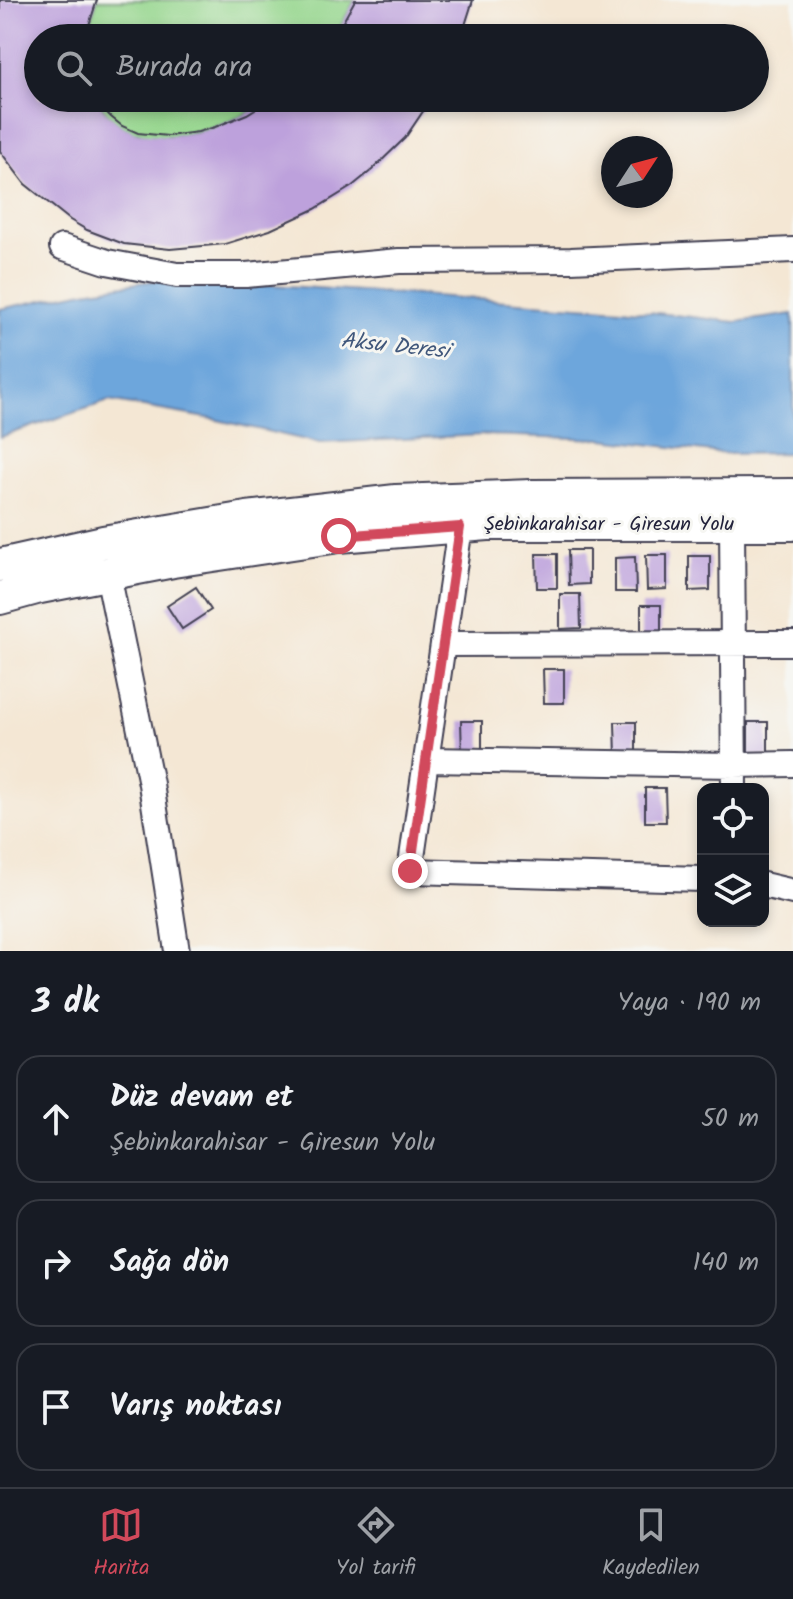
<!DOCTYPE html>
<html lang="tr">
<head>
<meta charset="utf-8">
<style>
	:root { --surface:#171b24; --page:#20242c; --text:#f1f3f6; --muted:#9ea1a6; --line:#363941; --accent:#d1495b }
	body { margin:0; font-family:Kalam,sans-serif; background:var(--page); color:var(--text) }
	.controls { position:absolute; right:24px; bottom:24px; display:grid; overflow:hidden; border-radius:16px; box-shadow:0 4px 12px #0003 }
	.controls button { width:72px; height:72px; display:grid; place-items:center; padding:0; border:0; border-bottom:2px solid var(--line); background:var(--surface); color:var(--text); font:40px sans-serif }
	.compass { position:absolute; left:601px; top:136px; width:72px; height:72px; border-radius:50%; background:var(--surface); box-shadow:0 4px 12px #0003; rotate:54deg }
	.stop { position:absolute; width:24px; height:24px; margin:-18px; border:6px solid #d1495b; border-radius:50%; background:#fff }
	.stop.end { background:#d1495b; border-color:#fff; box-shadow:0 2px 8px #0008 }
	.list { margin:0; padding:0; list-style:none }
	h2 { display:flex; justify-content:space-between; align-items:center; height:104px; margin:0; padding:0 32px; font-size:34px }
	h2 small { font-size:26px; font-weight:400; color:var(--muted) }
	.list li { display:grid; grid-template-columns:52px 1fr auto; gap:24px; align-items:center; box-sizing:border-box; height:128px; margin:0 16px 16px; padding:0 16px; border:2px solid var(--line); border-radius:24px }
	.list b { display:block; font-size:30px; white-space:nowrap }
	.list p { margin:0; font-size:26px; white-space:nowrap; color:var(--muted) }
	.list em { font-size:26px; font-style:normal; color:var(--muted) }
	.icon { flex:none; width:44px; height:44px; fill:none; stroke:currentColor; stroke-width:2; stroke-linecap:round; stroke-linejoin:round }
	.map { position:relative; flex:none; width:793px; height:951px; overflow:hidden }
	.search { position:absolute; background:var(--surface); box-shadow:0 4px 12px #0003; left:24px; right:24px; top:24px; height:88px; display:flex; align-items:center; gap:20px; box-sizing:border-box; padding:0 28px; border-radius:44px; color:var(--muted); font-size:30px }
	.sheet { height:536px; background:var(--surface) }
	nav { display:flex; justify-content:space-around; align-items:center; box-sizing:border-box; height:112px; border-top:2px solid var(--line); background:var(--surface); font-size:22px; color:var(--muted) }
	nav a { display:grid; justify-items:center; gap:4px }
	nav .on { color:var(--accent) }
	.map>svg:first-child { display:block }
	.green { fill:#95d68d; stroke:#5c7c64; stroke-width:2 }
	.water { fill:#6da6dc; stroke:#48648c; stroke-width:2 }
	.building { fill:#bda1dc }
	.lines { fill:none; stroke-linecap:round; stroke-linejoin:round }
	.minor-casing { stroke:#424052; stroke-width:28 }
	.major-casing { stroke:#424052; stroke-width:36 }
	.minor { stroke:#fff; stroke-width:24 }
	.major { stroke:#fff; stroke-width:32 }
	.route { stroke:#d1495b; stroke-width:10 }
	.labels { text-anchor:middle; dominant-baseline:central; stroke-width:6; stroke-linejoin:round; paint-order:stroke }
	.street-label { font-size:20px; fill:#22223b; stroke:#f6f6f2 }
	.water-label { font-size:22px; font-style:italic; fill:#40577b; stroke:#f6f6f2 }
</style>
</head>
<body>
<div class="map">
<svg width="793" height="951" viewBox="0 0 793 951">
	<rect width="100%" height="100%" fill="#f6f6f2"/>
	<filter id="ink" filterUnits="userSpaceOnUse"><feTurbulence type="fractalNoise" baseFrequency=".0125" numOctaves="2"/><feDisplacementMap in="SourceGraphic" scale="16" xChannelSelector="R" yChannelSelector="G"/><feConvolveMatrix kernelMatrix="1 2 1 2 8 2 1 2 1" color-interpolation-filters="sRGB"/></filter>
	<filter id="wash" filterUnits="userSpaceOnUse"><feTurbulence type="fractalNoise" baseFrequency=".006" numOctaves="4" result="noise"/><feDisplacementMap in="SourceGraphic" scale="32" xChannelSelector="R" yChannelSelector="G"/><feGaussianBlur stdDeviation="1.8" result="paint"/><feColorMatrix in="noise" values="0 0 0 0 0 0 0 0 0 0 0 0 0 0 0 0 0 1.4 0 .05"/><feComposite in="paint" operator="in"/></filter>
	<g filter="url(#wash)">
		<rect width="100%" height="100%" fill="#f4e7d4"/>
		<path class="green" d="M97,0H355L334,38H86Z
			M97,98H273C227,129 129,165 97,98Z"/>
		<path class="water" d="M172,278L622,309L736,322L793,314V453L729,454L603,439L484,435L319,443L213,419L109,401L0,437V309L85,291Z"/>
		<g id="blocks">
			<path class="building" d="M0,0H97L85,38H38V98H97L101,107L111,117L122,126L138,133L168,136L198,132L215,127L247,114L273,98H432L405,138L372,170L351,187L315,209L270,230L225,244L170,249L124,244L87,230L70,220L25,184L0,151Z
				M355,0H473L461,38H334Z
				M568,550H589V584L569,585Z
				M536,554H557V588H537Z
				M646,555H667V589L647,590Z
				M689,556H710V590L689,591Z
				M635,557L636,592H615V558Z
				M196,587L211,610L182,629L167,606Z
				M560,594H580L581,628L560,629Z
				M641,605H661V639L641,640Z
				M543,669H564V703H544Z
				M461,721H482V755H462Z
				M615,722H636V756H616Z
				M748,722H768V756H748Z
				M645,788H665L666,822H645Z"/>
		</g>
	</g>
	<g filter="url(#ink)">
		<use href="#blocks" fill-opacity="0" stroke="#424052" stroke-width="2"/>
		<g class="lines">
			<defs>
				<path id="minor" d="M62,247L107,262L177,275H246L399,261L571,260L793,250
					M732,524L734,789
					M460,527L410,871L703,879
					M108,574L151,784L177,951
					M444,644L793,643
					M427,760L734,765L793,764
					M763,885L793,892"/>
				<path id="major" d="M0,565L103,542L247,518L396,501L531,496L793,495
					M0,598L40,587L173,561L339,536L488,524H793"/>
			</defs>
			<use href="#minor" class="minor-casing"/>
			<use href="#major" class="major-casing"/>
			<use href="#minor" class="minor"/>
			<use href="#major" class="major"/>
		</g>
	</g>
	<g class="lines" filter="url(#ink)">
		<path class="route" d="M339,536L460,527L410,871"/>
	</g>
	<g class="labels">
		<g class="street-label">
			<text x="609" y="525">Şebinkarahisar - Giresun Yolu</text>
		</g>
		<g class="water-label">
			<text transform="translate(395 347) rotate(6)">Aksu Deresi</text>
		</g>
	</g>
</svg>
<div class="controls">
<button><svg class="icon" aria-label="locate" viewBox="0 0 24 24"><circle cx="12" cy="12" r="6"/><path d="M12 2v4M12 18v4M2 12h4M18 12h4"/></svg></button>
<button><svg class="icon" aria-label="layers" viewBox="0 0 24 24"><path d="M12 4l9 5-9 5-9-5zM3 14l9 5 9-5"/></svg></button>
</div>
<svg class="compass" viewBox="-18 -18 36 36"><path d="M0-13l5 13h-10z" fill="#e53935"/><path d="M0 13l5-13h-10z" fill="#9ea1a6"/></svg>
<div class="stop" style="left:339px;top:536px"></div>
<div class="stop end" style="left:410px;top:871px"></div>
<div class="search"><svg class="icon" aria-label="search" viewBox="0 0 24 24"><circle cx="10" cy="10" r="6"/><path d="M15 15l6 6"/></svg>Burada ara</div>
</div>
<section class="sheet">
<h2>3 dk<small>Yaya · 190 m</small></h2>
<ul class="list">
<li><svg class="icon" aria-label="ahead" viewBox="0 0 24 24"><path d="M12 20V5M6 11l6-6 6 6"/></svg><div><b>Düz devam et</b><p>Şebinkarahisar - Giresun Yolu</p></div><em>50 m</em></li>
<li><svg class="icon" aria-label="right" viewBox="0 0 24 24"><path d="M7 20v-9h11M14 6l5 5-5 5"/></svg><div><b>Sağa dön</b></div><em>140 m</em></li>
<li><svg class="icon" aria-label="arrive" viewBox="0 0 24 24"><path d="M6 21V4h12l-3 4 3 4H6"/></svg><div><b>Varış noktası</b></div></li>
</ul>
</section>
<nav>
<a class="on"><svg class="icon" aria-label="map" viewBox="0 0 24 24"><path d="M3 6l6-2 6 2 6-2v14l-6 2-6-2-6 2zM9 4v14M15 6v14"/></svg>Harita</a>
<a><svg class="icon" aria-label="directions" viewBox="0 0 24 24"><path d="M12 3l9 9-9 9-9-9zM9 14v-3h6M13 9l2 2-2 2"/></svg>Yol tarifi</a>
<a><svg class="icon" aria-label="saved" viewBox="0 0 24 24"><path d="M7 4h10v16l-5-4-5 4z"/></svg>Kaydedilen</a>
</nav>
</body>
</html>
